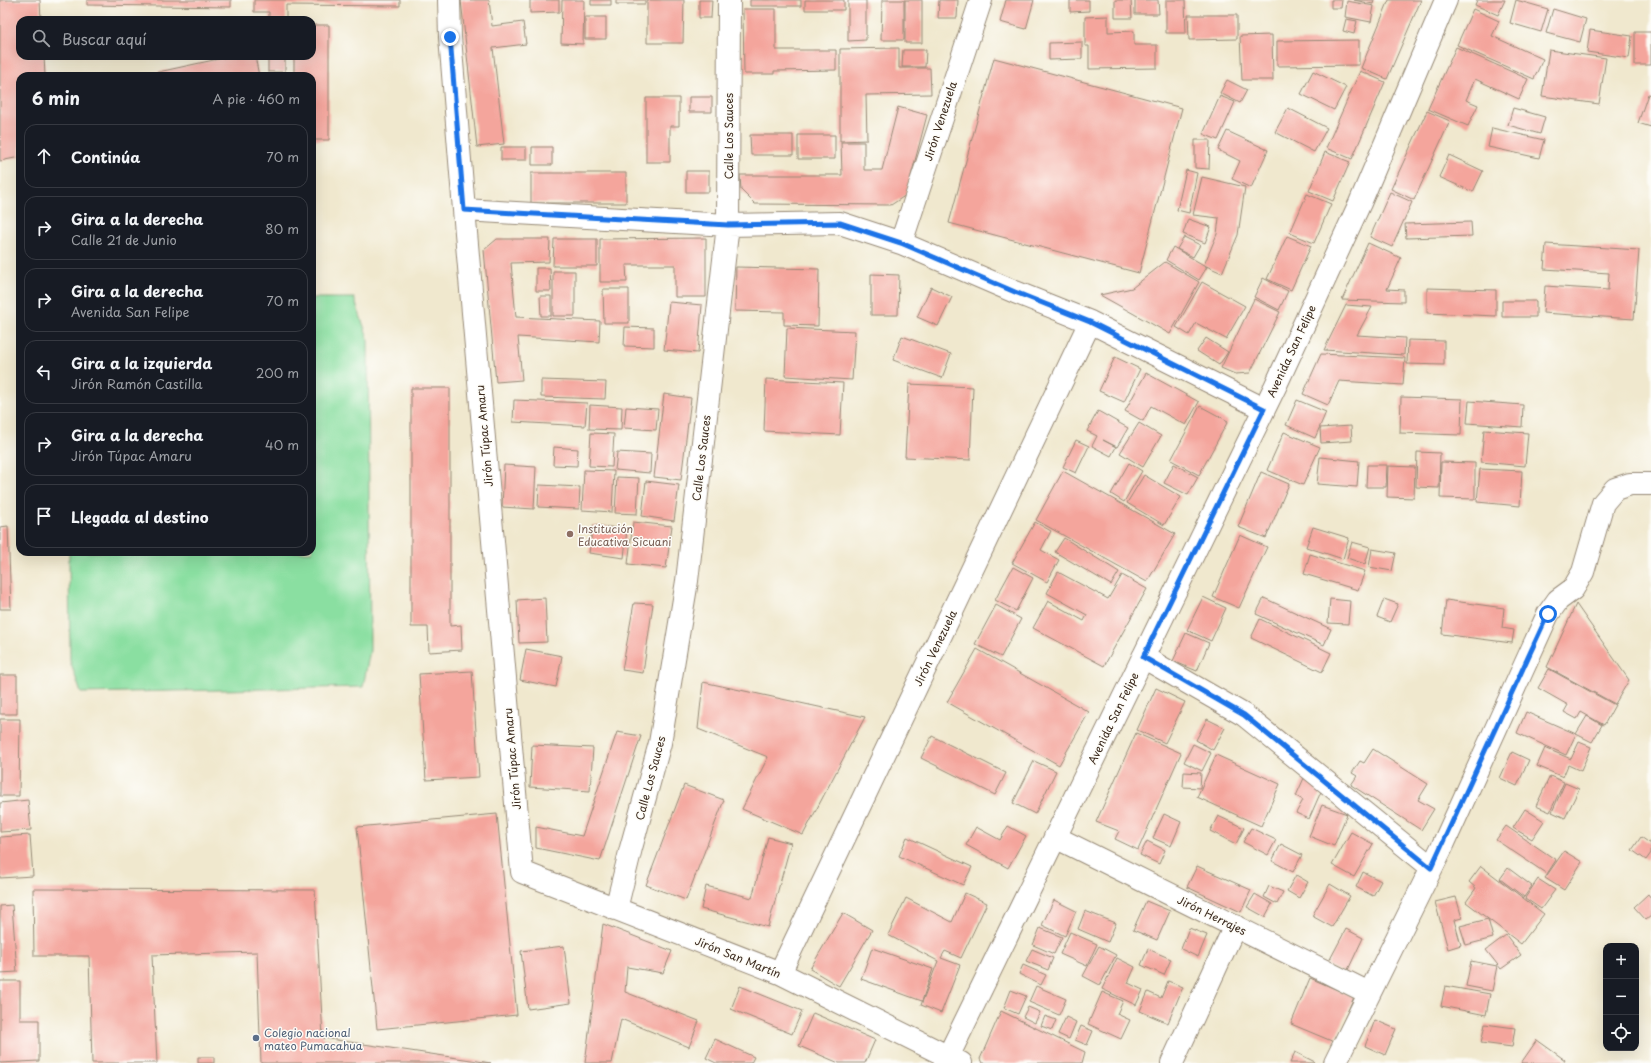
<!DOCTYPE html>
<html lang="es">
<head>
<meta charset="utf-8">
<style>
	:root { --surface:#171b24; --page:#242831; --text:#f1f3f6; --muted:#9ea1a6; --line:#363941 }
	body { margin:0; font-family:"Playpen Sans",sans-serif; background:var(--page); color:var(--text) }
	.controls { position:absolute; right:12px; bottom:12px; display:grid; overflow:hidden; border-radius:8px; box-shadow:0 4px 16px #0002 }
	.controls button { width:36px; height:36px; display:grid; place-items:center; padding:0; border:0; border-bottom:1px solid var(--line); background:var(--surface); color:var(--text); font:20px sans-serif }
	.stop { position:absolute; width:12px; height:12px; margin:-9px; border:3px solid #1a73e8; border-radius:50%; background:#fff }
	.stop.end { background:#1a73e8; border-color:#fff; box-shadow:0 1px 4px #0008 }
	.list { margin:0; padding:0; list-style:none }
	h2 { display:flex; justify-content:space-between; align-items:center; height:52px; margin:0; padding:0 16px; font-size:17px }
	h2 small { font-size:13px; font-weight:400; color:var(--muted) }
	.list li { display:grid; grid-template-columns:26px 1fr auto; gap:12px; align-items:center; box-sizing:border-box; height:64px; margin:0 8px 8px; padding:0 8px; border:1px solid var(--line); border-radius:12px }
	.list b { display:block; font-size:15px; white-space:nowrap }
	.list p { margin:0; font-size:13px; white-space:nowrap; color:var(--muted) }
	.list em { font-size:13px; font-style:normal; color:var(--muted) }
	.icon { flex:none; width:22px; height:22px; fill:none; stroke:currentColor; stroke-width:2; stroke-linecap:round; stroke-linejoin:round }
	.map { position:relative; flex:none; width:1651px; height:1063px; overflow:hidden }
	.search { position:absolute; background:var(--surface); box-shadow:0 4px 16px #0002; left:16px; top:16px; width:300px; height:44px; display:flex; align-items:center; gap:10px; box-sizing:border-box; padding:0 14px; border-radius:12px; color:var(--muted); font-size:15px }
	.panel { position:absolute; background:var(--surface); box-shadow:0 4px 16px #0002; left:16px; top:72px; width:300px; height:484px; border-radius:12px }
	.map>svg:first-child { display:block }
	.green { fill:#8adfa1; stroke:#628460 }
	.building { fill:#f4a59c }
	.lines { fill:none; stroke-linecap:round; stroke-linejoin:round }
	.minor-casing { stroke:#968976; stroke-width:24 }
	.minor { stroke:#fff; stroke-width:22 }
	.route { stroke:#1a73e8; stroke-width:5 }
	.education-dot { fill:#8d6e63; stroke:#fdfcf7; stroke-width:1.5 }
	.service-dot { fill:#5c6f8a; stroke:#fdfcf7; stroke-width:1.5 }
	.labels { text-anchor:middle; dominant-baseline:central; stroke-width:3; stroke-linejoin:round; paint-order:stroke }
	.street-label { font-size:11px; fill:#3b2a1e; stroke:#fdfcf7 }
	.education-label { font-size:11px; fill:#785e54; stroke:#fdfcf7; text-anchor:start }
	.service-label { font-size:11px; fill:#4e5e75; stroke:#fdfcf7; text-anchor:start }
</style>
</head>
<body>
<div class="map">
<svg width="1651" height="1063" viewBox="0 0 1651 1063">
	<rect width="100%" height="100%" fill="#fdfcf7"/>
	<filter id="ink" filterUnits="userSpaceOnUse"><feTurbulence type="fractalNoise" baseFrequency=".025" numOctaves="2"/><feDisplacementMap in="SourceGraphic" scale="8" xChannelSelector="R" yChannelSelector="G"/><feConvolveMatrix kernelMatrix="1 2 1 2 8 2 1 2 1" color-interpolation-filters="sRGB"/></filter>
	<filter id="wash" filterUnits="userSpaceOnUse"><feTurbulence type="fractalNoise" baseFrequency=".012" numOctaves="4" result="noise"/><feDisplacementMap in="SourceGraphic" scale="16" xChannelSelector="R" yChannelSelector="G"/><feGaussianBlur stdDeviation="0.9" result="paint"/><feColorMatrix in="noise" values="0 0 0 0 0 0 0 0 0 0 0 0 0 0 0 0 0 1.4 0 .05"/><feComposite in="paint" operator="in"/></filter>
	<g filter="url(#wash)">
		<rect width="100%" height="100%" fill="#f0e8ce"/>
		<path class="green" d="M312,298H354L368,338L370,650L363,687L81,693L70,661L69,552H312Z"/>
		<g id="blocks">
			<path class="building" d="M0,0H40L41,20H20V56H44L45,76H20V157L0,161Z
				M87,0H231V7L87,5Z
				M254,0H400V6L286,5V20H269V12H254Z
				M461,0H489L492,26L523,22L526,44L493,48L504,144L477,147Z
				M530,0H559V12L530,13Z
				M562,0H584L583,44L561,43Z
				M591,0H611V5H591Z
				M616,0H645V4H616Z
				M647,0H684L683,43H647Z
				M699,0H712L711,18H699Z
				M750,0H801V6H750Z
				M805,0H844V10H805Z
				M848,0H866V40L848,41Z
				M882,0H904V40H881Z
				M905,0H922V43H905Z
				M939,0H958L957,18H938Z
				M1006,0H1034L1026,29L1000,22Z
				M1070,0H1089V11L1070,12Z
				M1115,0H1131L1132,18H1115Z
				M1135,0H1158L1159,14H1135Z
				M1166,0H1185L1186,33H1166Z
				M1331,0H1342L1341,8H1331Z
				M1354,0H1374L1373,4Z
				M1389,0H1421L1387,79L1361,68Z
				M1477,0H1505L1498,15L1475,5Z
				M1516,0L1548,9L1541,32L1510,23Z
				M1347,1L1374,6L1371,22L1345,17Z
				M743,9H776V50H836V70L774,71V74H744Z
				M1473,9L1499,21L1492,36L1543,59L1534,79L1457,45Z
				M1553,9L1586,19L1580,42L1546,33Z
				M1188,15H1237V39L1189,40Z
				M1108,16V32L1134,31V45H1157V68L1089,69V46H1085V17Z
				M585,17H606V39H585Z
				M1346,19L1357,21L1354,34L1343,31Z
				M312,25H329V140H312V76H294V56H312Z
				M1590,30L1632,36L1629,58L1587,52Z
				M1635,32H1651V65H1635Z
				M1272,35L1273,80H1242L1240,36Z
				M1359,40V65L1277,66V41Z
				M1082,42V59L1049,60V43Z
				M1456,47L1528,79L1519,99L1475,79L1466,100L1478,105L1468,126L1428,109Z
				M899,48V68H930L931,94L866,95L867,140L840,141V49Z
				M903,50H926L925,67H902Z
				M1549,50L1606,58L1599,104L1542,96Z
				M232,56H255L259,76H140Z
				M268,56H285V72H268Z
				M994,58L1182,108L1139,273L949,223Z
				M1313,71L1346,87L1334,110L1301,94Z
				M1360,71L1385,82L1352,159L1326,148Z
				M1227,80L1247,90L1240,103L1220,93Z
				M1648,94L1651,95V127L1638,123Z
				M1220,96L1235,102L1218,140L1203,134Z
				M689,97H712V112H689Z
				M646,98H679V126H670V162H646Z
				M898,107L927,115L906,195L891,205L755,204L741,190L740,175H842L841,142H864V170H882Z
				M1288,108L1327,128L1314,152L1275,132Z
				M1513,108L1545,117L1540,134L1508,125Z
				M1427,111L1450,121L1414,200L1391,189Z
				M1492,128L1544,140L1539,158L1488,147Z
				M1227,131L1268,150L1251,188L1232,179L1240,161L1218,150Z
				M750,135H793V155H751Z
				M798,135H835V159H798Z
				M1195,140H1210L1209,169L1195,168Z
				M501,147H526V160H501Z
				M532,147H552V165H532Z
				M1325,152L1350,162L1333,201L1309,191Z
				M1449,155L1483,171L1473,192L1439,177Z
				M1186,170L1197,173L1189,213L1177,210Z
				M686,171H709V192H686Z
				M531,173H626V203H531Z
				M1202,177L1245,187L1238,235L1222,273L1204,265L1217,234L1219,218L1193,215Z
				M1390,192L1412,202L1392,247L1370,237Z
				M1307,194L1331,204L1314,243L1290,233Z
				M1188,219L1211,227L1205,243L1183,234Z
				M1471,222L1472,236L1406,238L1405,224Z
				M1287,236L1311,246L1291,290L1267,279Z
				M1184,237L1200,245L1193,257L1177,249Z
				M706,238V297H675V265H626L627,282H600V239Z
				M497,239H550L549,262L511,263L516,317L600,321L599,342L518,337L522,380L496,382L484,250Z
				M554,239H597V266H553Z
				M1368,243L1401,258L1387,289L1404,290V302L1342,300Z
				M1546,244L1639,250L1634,319L1543,313L1545,286L1608,290L1609,273L1544,269Z
				M1173,247L1207,267L1199,280L1166,260Z
				M1165,262L1199,282L1170,334L1100,295L1132,288Z
				M736,267L819,269L818,326L784,325V312L735,311Z
				M536,268H550L551,291H536Z
				M553,271H575V316H553Z
				M871,274L899,275L898,315H871Z
				M1263,278L1288,291L1279,310L1254,297Z
				M1202,282L1245,306L1226,339L1196,323L1189,335L1176,327Z
				M931,287L952,297L938,326L917,317Z
				M1427,288L1496,290V316L1427,313Z
				M603,289H629V323H604Z
				M540,296H551V316H541Z
				M1254,299L1280,312L1250,373L1235,374L1221,368Z
				M1502,301H1536V317H1502Z
				M669,302L702,305L698,353L664,350Z
				M1346,305L1372,307L1357,335L1405,338L1404,355L1324,350Z
				M625,327L654,328V347L624,346Z
				M787,328L855,331L852,380L785,376Z
				M902,336L951,354L942,378L893,360Z
				M1206,338L1228,352L1219,365L1197,351Z
				M1408,340L1444,341V365L1407,364Z
				M1321,354L1405,358L1403,385L1339,381L1328,405L1303,394Z
				M1115,357L1140,369L1124,402L1099,391Z
				M1146,373L1199,402L1186,425L1151,406L1143,421L1125,411Z
				M766,379L843,383L840,435L764,431Z
				M541,380L606,382L605,399L541,397Z
				M909,384L973,387L970,460L905,457Z
				M411,388H450V626L461,625L462,650L429,652L428,627H411Z
				M664,394L691,398L681,480L654,477Z
				M1401,397L1462,399L1461,435L1400,433Z
				M514,400L587,403L585,426L513,422Z
				M1297,400L1326,412L1315,438L1286,425Z
				M1469,401L1523,405L1522,427L1467,423Z
				M590,405L622,407L621,430L589,429Z
				M1200,406L1228,421L1199,475L1171,460Z
				M626,407L658,409L656,430L624,428Z
				M1098,411L1128,428L1117,447L1103,440L1116,447L1111,456L1092,446L1097,436L1087,431Z
				M1139,423L1161,436L1143,467L1120,453Z
				M1351,426L1352,441L1321,443L1320,428Z
				M1484,430L1528,433L1525,466L1481,462Z
				M1284,432L1320,447L1303,485L1267,470Z
				M591,433L614,434L612,467L589,466Z
				M1076,440L1089,446L1076,473L1063,467Z
				M554,447L578,449L577,466L553,465Z
				M617,452L651,454L650,473L615,470Z
				M1417,452L1440,453L1439,488L1416,487Z
				M1320,457L1359,461L1357,487L1317,484Z
				M1441,462L1475,463V499L1440,498Z
				M1129,463L1142,471L1124,502L1111,494Z
				M1174,464L1198,477L1188,495L1164,483Z
				M504,465L536,467L534,509L502,507Z
				M1367,465H1387L1386,487H1366Z
				M1388,466L1415,467L1414,498L1387,497Z
				M1480,469L1522,471L1520,506L1477,502Z
				M584,470L614,471L612,512L582,510Z
				M1063,471L1175,534L1147,582L1036,520Z
				M1261,472L1289,484L1266,538L1238,527Z
				M1144,475L1181,497L1164,525L1127,503Z
				M617,477L639,478L637,514L615,513Z
				M646,481L679,485L674,521L642,516Z
				M539,485L580,487L579,509L538,507Z
				M633,522L672,526L666,568L628,564Z
				M1035,522L1051,531L1041,550L1059,560L1047,582L1012,563Z
				M593,525L627,529L624,558L589,553Z
				M8,526L11,609H0V527Z
				M1313,527L1349,538L1343,559L1306,547Z
				M1240,535L1267,547L1239,608L1213,597Z
				M1064,538L1119,572L1111,585L1055,552Z
				M1352,542L1370,547L1365,564L1347,558Z
				M1372,549L1396,553L1392,571L1369,567Z
				M1310,554L1365,571L1358,590L1304,574Z
				M1013,567L1033,578L1016,611L995,600Z
				M1058,572L1108,599L1122,575L1147,589L1104,666L1033,628L1048,601L1084,621L1087,615L1047,593Z
				M1203,597L1226,608L1211,641L1187,630Z
				M545,598L547,642L519,643L517,600Z
				M1264,598L1331,629L1324,645L1256,614Z
				M1330,599L1350,601L1348,624L1328,623Z
				M1384,599L1398,604L1390,622L1377,617Z
				M1446,600L1504,608L1502,628L1514,630L1512,643L1442,634Z
				M634,603L653,604L643,673L622,670Z
				M1576,604L1629,680L1615,704L1547,667Z
				M996,605L1021,619L1001,657L975,644Z
				M1260,619L1331,653L1322,672L1251,638Z
				M1186,633L1209,643L1197,671L1173,661Z
				M526,649L562,656L556,687L520,680Z
				M977,649L1089,712L1059,765L947,702Z
				M1549,669L1615,705L1604,725L1581,712L1577,719L1564,712L1568,705L1538,688Z
				M472,671L479,777L426,780L419,674Z
				M0,675H17V714H0Z
				M703,682L865,717L803,835L742,809L768,757L698,729Z
				M1156,688L1185,702L1165,743L1137,730Z
				M1526,712L1576,734L1566,755L1517,733Z
				M1587,716L1602,725L1592,742L1576,734Z
				M0,719H20L19,796H0Z
				M1207,719L1225,728L1213,750L1196,740Z
				M617,732L641,736L600,861L536,848V827L582,836Z
				M1136,733L1181,753L1138,850L1115,839L1119,831L1096,822Z
				M932,736L1006,773L995,795L921,758Z
				M1579,742L1591,747L1581,771L1568,765L1563,777L1537,766L1545,748L1571,759Z
				M1193,744L1211,753L1202,771L1184,762Z
				M532,745L593,748L590,791L530,787Z
				M1373,749L1428,784L1418,800L1434,809L1421,830L1351,785L1357,776L1352,773L1360,761L1364,763Z
				M1512,752L1529,760L1517,786L1500,778Z
				M1216,755L1280,784L1261,826L1197,797Z
				M1034,761L1056,771L1035,814L1013,803Z
				M1184,772L1201,773L1200,788L1183,787Z
				M1550,776L1564,782L1550,812L1536,806Z
				M1304,778L1323,787L1309,819L1296,813L1303,800L1296,796Z
				M1565,783L1579,789L1565,818L1552,812Z
				M684,785L724,800L686,900L646,885Z
				M28,800L31,830L0,832V803Z
				M1322,805L1347,814L1334,846L1309,836Z
				M1525,809L1544,821L1532,839L1513,828Z
				M497,814L517,1015L377,1029L357,827Z
				M1164,814L1181,822L1171,846L1153,838Z
				M1218,816L1244,828L1236,844L1210,831Z
				M1008,826L1026,836L1008,868L966,845L976,827L1000,840Z
				M1506,826L1556,860L1547,874L1496,840Z
				M1251,828L1276,840L1268,855L1243,842Z
				M1351,832L1373,844L1354,877L1332,865Z
				M30,835L33,876L0,878V837Z
				M768,837L791,843L768,927L701,909L706,886L752,898Z
				M907,837L972,867L963,885L899,856Z
				M1641,837L1651,844V853L1646,860L1632,850Z
				M1147,841L1165,850L1159,864L1140,855Z
				M1281,844L1302,855L1293,872L1272,861Z
				M1564,851L1582,862L1564,890L1545,878Z
				M1197,866L1251,890L1241,912L1187,887Z
				M1481,866L1544,914L1521,944L1466,902L1476,888L1469,882Z
				M1508,868L1532,886L1524,897L1500,879Z
				M1363,872L1381,881L1373,896L1356,887Z
				M1296,875L1308,882L1299,898L1287,891Z
				M1538,879L1555,890L1541,909L1525,898Z
				M1330,884L1350,896L1332,927L1312,916Z
				M1269,886L1283,892L1277,904L1264,897Z
				M33,889L315,890L323,1038L491,1063H261L257,952L152,955L157,1063H92L89,956H34Z
				M965,893L987,903L961,958L945,951L941,958L960,965L941,1013L921,1005L938,961L888,935L906,898L952,922Z
				M1255,894L1272,904L1265,917L1247,907Z
				M1648,894L1651,898V916L1646,920L1634,907Z
				M1456,897L1462,918L1454,920L1461,945L1448,949L1435,902Z
				M1054,900L1076,911L1065,936L1042,925Z
				M1146,901L1170,911L1157,940L1133,930Z
				M12,905L17,972L0,973V906Z
				M1085,911L1116,923L1108,942L1078,929Z
				M843,913L872,930L839,986L810,969Z
				M1488,919L1493,938L1466,945L1460,926Z
				M603,924L672,951L663,973L627,967L625,992L699,1021L689,1047L621,1019L612,1063H585Z
				M1040,928L1062,937L1054,954L1033,945Z
				M1189,928L1207,935L1198,957L1181,949Z
				M1346,929L1363,938L1346,974L1327,965Z
				M1070,932L1097,944L1087,966L1060,954Z
				M1506,935L1521,955L1501,969L1486,950Z
				M564,946L571,1003L528,1009L521,951Z
				M1099,946L1116,955L1100,985L1083,976Z
				M872,948L933,969L922,1001L861,979Z
				M1032,949L1053,958L1048,970L1026,961Z
				M1148,949L1171,959L1164,975L1141,965Z
				M1117,958L1135,967L1128,983L1143,990L1136,1005L1102,989Z
				M1471,961L1497,966L1492,991L1466,986Z
				M1023,965L1046,975L1041,985L1019,974Z
				M1310,978L1354,997L1334,1042L1291,1024Z
				M0,981H20V1020H39V1061L0,1063Z
				M1168,981L1183,987L1168,1023L1140,1011L1148,992L1161,998Z
				M740,986L802,1011L792,1034L731,1009Z
				M1036,986L1066,999L1059,1015L1029,1002Z
				M1445,986L1490,994L1486,1015L1441,1006Z
				M1011,990L1026,996L1018,1014L1004,1008Z
				M1102,992L1123,1001L1117,1014L1130,1020L1121,1039L1088,1024Z
				M1028,1007L1040,1012L1035,1023L1023,1017Z
				M1001,1011L1085,1052L1082,1063H982L980,1059Z
				M813,1013L875,1040L865,1063H839L799,1046Z
				M1045,1016L1056,1020L1052,1030L1041,1026Z
				M1066,1017L1076,1022L1069,1039L1058,1034Z
				M1375,1020L1396,1029L1385,1055L1365,1046Z
				M1485,1024L1515,1028L1512,1047L1481,1043Z
				M1081,1026L1093,1031L1087,1045L1075,1040Z
				M715,1039L754,1057L751,1063H716L706,1058Z
				M1537,1040L1565,1060L1563,1063H1521Z
				M1295,1052L1315,1062L1314,1063H1290Z
				M198,1057H214V1063H198Z"/>
		</g>
	</g>
	<g filter="url(#ink)">
		<use href="#blocks" fill-opacity="0" stroke="#968976" stroke-width="1"/>
		<g class="lines">
			<defs>
				<path id="minor" d="M449,0L450,37L464,210L522,872L780,973L961,1063
					M464,210L728,225L840,223L901,243L1015,292L1090,322L1264,409
					M901,243L981,0
					M1143,657L1244,715L1431,867
					M1055,837L1369,993
					M616,909L631,848L660,743L687,581L728,225L729,0
					M780,973L1090,322
					M945,1063L1275,387L1360,203L1446,0
					M1172,1063L1235,926
					M1335,1063L1443,845L1548,614L1558,600L1573,589L1583,572L1603,503L1615,489L1630,484H1651"/>
			</defs>
			<use href="#minor" class="minor-casing"/>
			<use href="#minor" class="minor"/>
		</g>
	</g>
	<g class="lines" filter="url(#ink)">
		<path class="route" d="M450,37L464,210L728,225L840,223L901,243L1015,292L1090,322L1264,409L1143,657L1244,715L1431,868L1548,614"/>
	</g>
	<circle class="education-dot" cx="570" cy="534" r="4"/>
	<circle class="service-dot" cx="256" cy="1038" r="4"/>
	<g class="labels">
		<g class="street-label">
			<text transform="translate(940 121) rotate(-72)">Jirón Venezuela</text>
			<text transform="translate(728 136) rotate(-90)">Calle Los Sauces</text>
			<text transform="translate(1291 351) rotate(-65)">Avenida San Felipe</text>
			<text transform="translate(484 436) rotate(-95)">Jirón Túpac Amaru</text>
			<text transform="translate(701 458) rotate(-83)">Calle Los Sauces</text>
			<text transform="translate(935 648) rotate(-64)">Jirón Venezuela</text>
			<text transform="translate(1113 718) rotate(-64)">Avenida San Felipe</text>
			<text transform="translate(512 759) rotate(-95)">Jirón Túpac Amaru</text>
			<text transform="translate(650 778) rotate(-75)">Calle Los Sauces</text>
			<text transform="translate(1212 915) rotate(26)">Jirón Herrajes</text>
			<text transform="translate(738 957) rotate(22)">Jirón San Martín</text>
		</g>
		<g class="education-label">
			<text x="578" y="528">Institución<tspan x="578" dy="13">Educativa Sicuani</tspan></text>
		</g>
		<g class="service-label">
			<text x="264" y="1032">Colegio nacional<tspan x="264" dy="13">mateo Pumacahua</tspan></text>
		</g>
	</g>
</svg>
<div class="controls">
<button>+</button>
<button>−</button>
<button><svg class="icon" aria-label="locate" viewBox="0 0 24 24"><circle cx="12" cy="12" r="6"/><path d="M12 2v4M12 18v4M2 12h4M18 12h4"/></svg></button>
</div>
<div class="stop" style="left:1548px;top:614px"></div>
<div class="stop end" style="left:450px;top:37px"></div>
<div class="search"><svg class="icon" aria-label="search" viewBox="0 0 24 24"><circle cx="10" cy="10" r="6"/><path d="M15 15l6 6"/></svg>Buscar aquí</div>
<section class="panel">
<h2>6 min<small>A pie · 460 m</small></h2>
<ul class="list">
<li><svg class="icon" aria-label="ahead" viewBox="0 0 24 24"><path d="M12 20V5M6 11l6-6 6 6"/></svg><div><b>Continúa</b></div><em>70 m</em></li>
<li><svg class="icon" aria-label="right" viewBox="0 0 24 24"><path d="M7 20v-9h11M14 6l5 5-5 5"/></svg><div><b>Gira a la derecha</b><p>Calle 21 de Junio</p></div><em>80 m</em></li>
<li><svg class="icon" aria-label="right" viewBox="0 0 24 24"><path d="M7 20v-9h11M14 6l5 5-5 5"/></svg><div><b>Gira a la derecha</b><p>Avenida San Felipe</p></div><em>70 m</em></li>
<li><svg class="icon" aria-label="left" viewBox="0 0 24 24"><path d="M17 20v-9H6M10 6l-5 5 5 5"/></svg><div><b>Gira a la izquierda</b><p>Jirón Ramón Castilla</p></div><em>200 m</em></li>
<li><svg class="icon" aria-label="right" viewBox="0 0 24 24"><path d="M7 20v-9h11M14 6l5 5-5 5"/></svg><div><b>Gira a la derecha</b><p>Jirón Túpac Amaru</p></div><em>40 m</em></li>
<li><svg class="icon" aria-label="arrive" viewBox="0 0 24 24"><path d="M6 21V4h12l-3 4 3 4H6"/></svg><div><b>Llegada al destino</b></div></li>
</ul>
</section>
</div>
</body>
</html>
